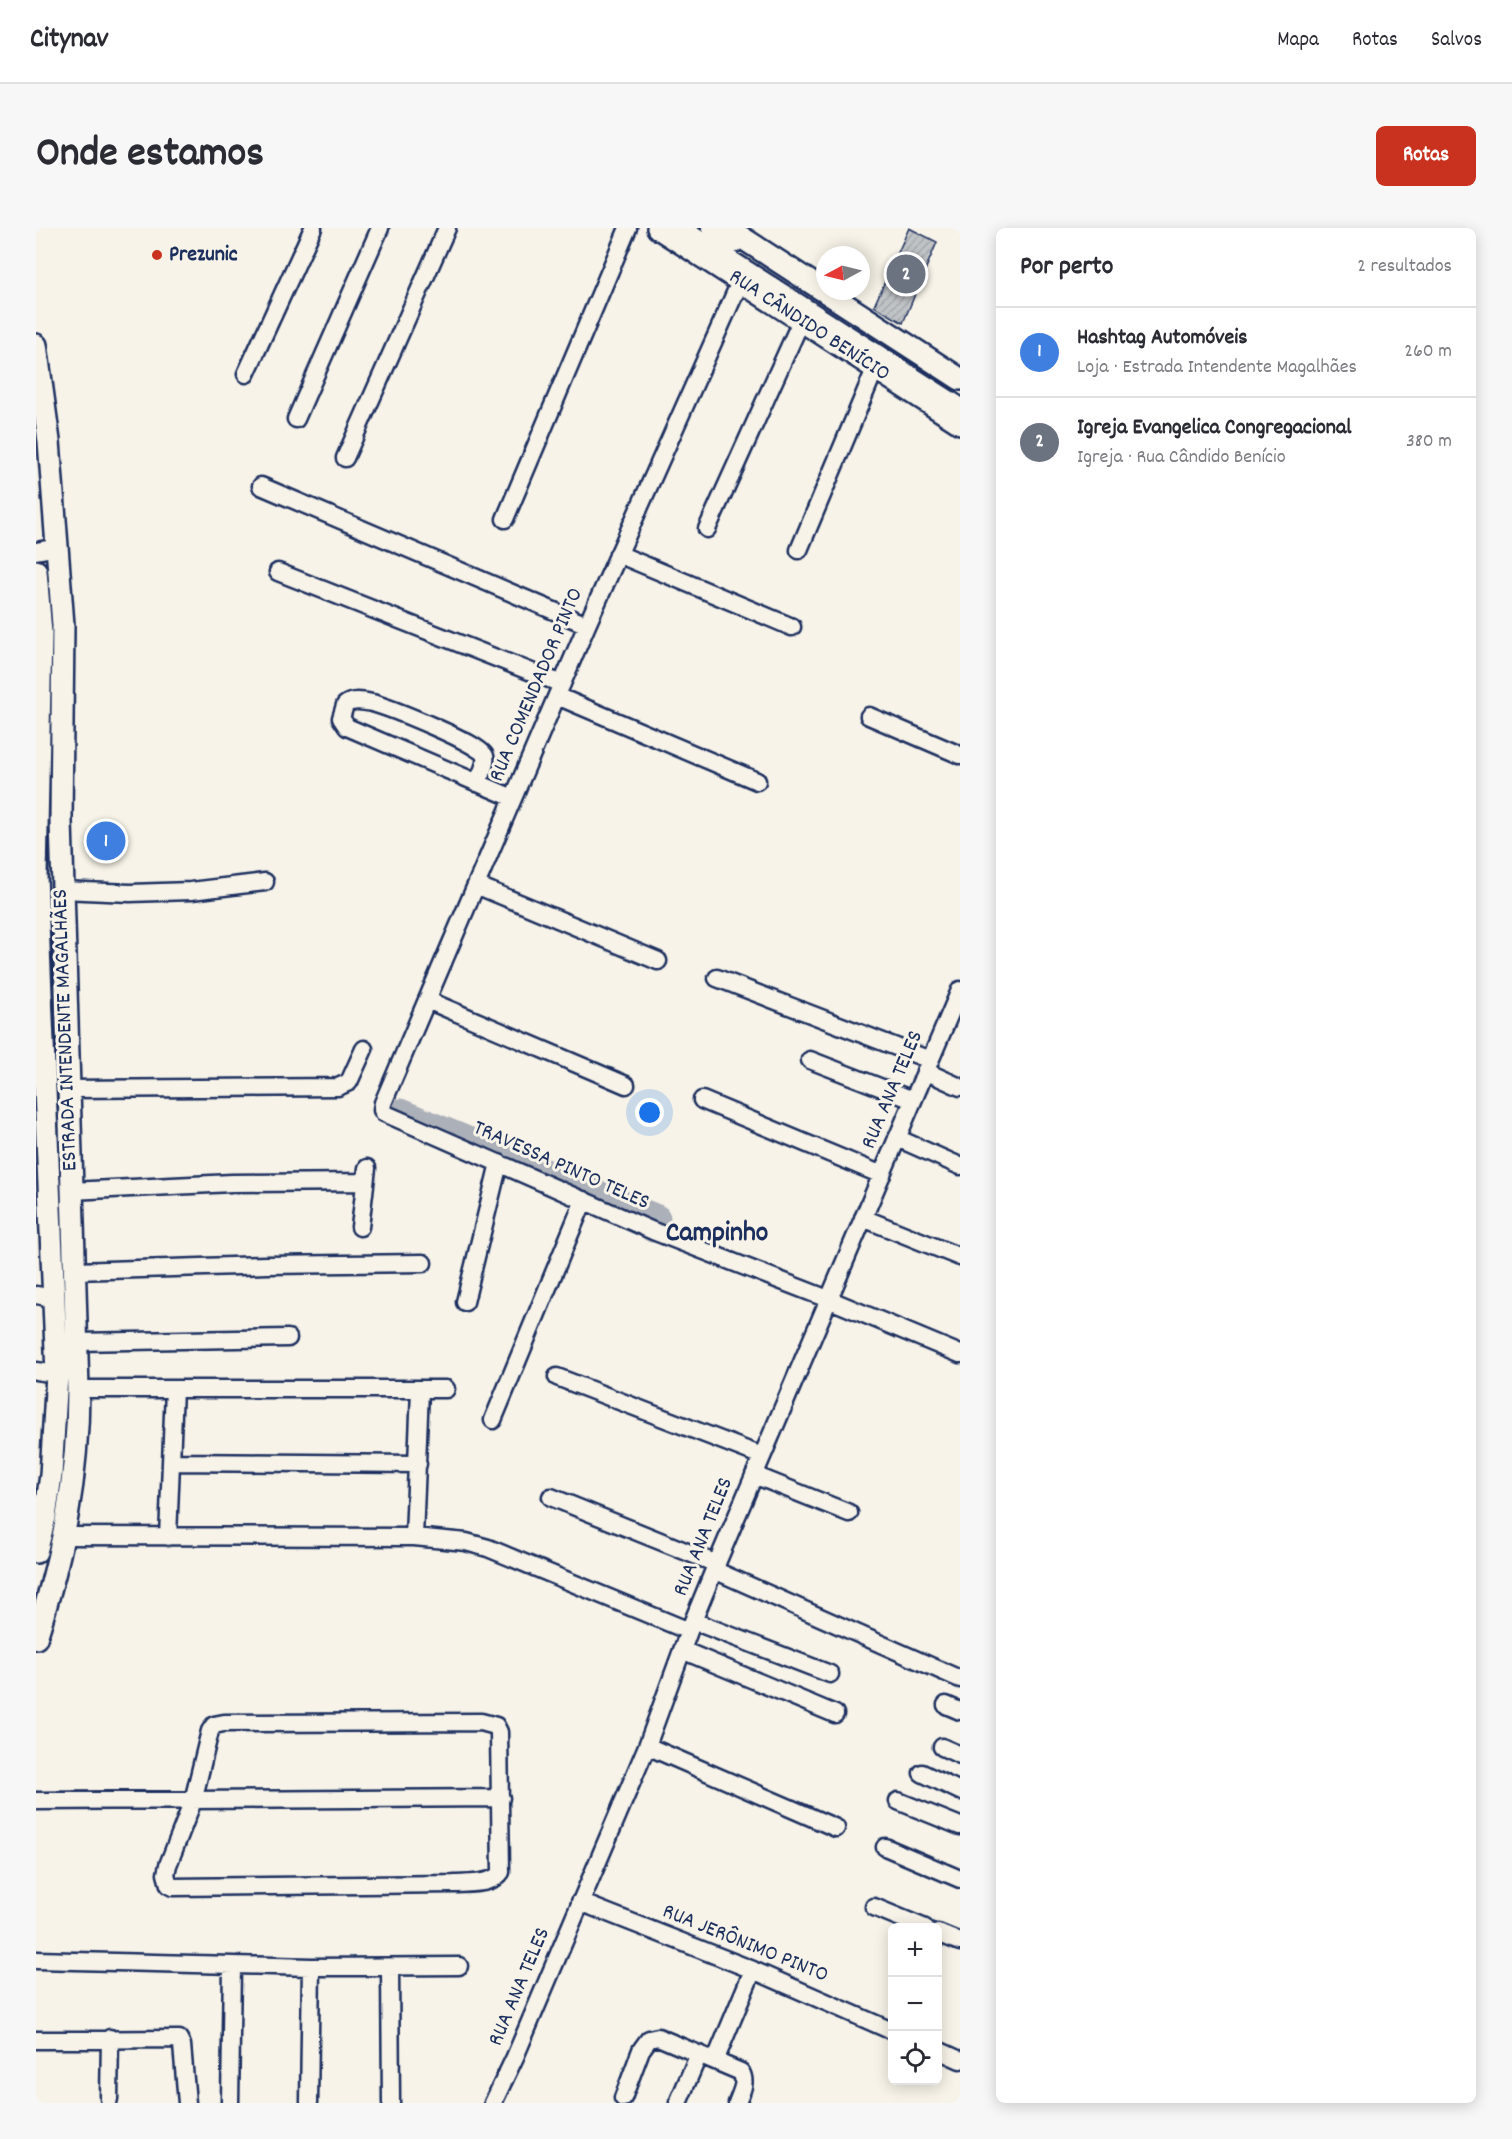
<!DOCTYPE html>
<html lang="pt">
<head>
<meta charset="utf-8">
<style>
	:root { --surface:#fff; --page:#f7f7f7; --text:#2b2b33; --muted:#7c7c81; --line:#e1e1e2; --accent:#c8321e }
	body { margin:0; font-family:Dekko,sans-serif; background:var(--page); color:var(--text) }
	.controls { position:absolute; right:18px; bottom:18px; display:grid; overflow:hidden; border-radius:9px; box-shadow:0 3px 15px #0003 }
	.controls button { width:54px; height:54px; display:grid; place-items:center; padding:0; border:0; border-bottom:2px solid var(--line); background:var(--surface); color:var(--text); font:30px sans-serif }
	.compass { position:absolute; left:780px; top:18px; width:54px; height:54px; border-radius:50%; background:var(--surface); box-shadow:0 3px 15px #0003; rotate:263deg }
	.you { position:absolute; left:614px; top:885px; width:21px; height:21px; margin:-15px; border:4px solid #fff; border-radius:50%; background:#1a73e8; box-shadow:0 0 0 9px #1a73e833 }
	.badge { display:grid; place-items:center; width:39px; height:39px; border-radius:50%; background:var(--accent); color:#fff; font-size:20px; font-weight:700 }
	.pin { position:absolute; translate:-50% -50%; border:3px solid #fff; box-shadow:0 2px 6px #0006 }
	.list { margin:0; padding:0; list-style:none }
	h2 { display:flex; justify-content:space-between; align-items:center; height:78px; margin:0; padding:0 24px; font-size:26px }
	h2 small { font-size:20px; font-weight:400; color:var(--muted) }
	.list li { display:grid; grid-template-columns:39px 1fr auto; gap:18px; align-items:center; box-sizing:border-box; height:90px; padding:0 24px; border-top:2px solid var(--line) }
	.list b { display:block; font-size:22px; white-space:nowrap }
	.list p { margin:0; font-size:20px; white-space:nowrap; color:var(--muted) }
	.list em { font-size:20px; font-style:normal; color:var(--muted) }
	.icon { flex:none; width:33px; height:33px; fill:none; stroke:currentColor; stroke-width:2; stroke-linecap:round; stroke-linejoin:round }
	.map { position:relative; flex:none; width:924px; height:1875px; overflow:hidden; border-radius:9px }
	header { display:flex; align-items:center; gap:36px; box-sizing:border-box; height:84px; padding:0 30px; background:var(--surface); border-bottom:2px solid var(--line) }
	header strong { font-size:28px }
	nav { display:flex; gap:33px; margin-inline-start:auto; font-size:21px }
	.intro { display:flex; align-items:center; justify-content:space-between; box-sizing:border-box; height:144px; padding:0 36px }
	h1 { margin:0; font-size:42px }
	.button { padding:15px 27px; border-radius:9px; background:var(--accent); color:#fff; font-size:21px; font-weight:700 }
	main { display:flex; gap:36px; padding:0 36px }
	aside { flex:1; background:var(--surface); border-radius:9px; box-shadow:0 3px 15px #0003 }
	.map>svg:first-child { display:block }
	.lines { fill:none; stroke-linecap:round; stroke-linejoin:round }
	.river { stroke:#acb0b9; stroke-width:27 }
	.building { fill:url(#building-hatch); stroke:#1b2f5e; stroke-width:1.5 }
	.minor-casing { stroke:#1b2f5e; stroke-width:21 }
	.major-casing { stroke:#1b2f5e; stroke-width:26 }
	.minor { stroke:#f7f3e8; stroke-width:16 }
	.major { stroke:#f7f3e8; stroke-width:21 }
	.poi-dot { fill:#c8321e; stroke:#f7f3e8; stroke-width:2 }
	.labels { text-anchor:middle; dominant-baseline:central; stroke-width:6; stroke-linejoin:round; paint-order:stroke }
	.poi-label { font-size:22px; font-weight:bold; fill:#1b2f5e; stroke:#f7f3e8; text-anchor:start }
	.street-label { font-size:22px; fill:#1b2f5e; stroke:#f7f3e8 }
	.district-label { font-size:28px; font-weight:bold; fill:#1b2f5e; stroke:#f7f3e8 }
</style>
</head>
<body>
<header>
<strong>Citynav</strong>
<nav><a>Mapa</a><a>Rotas</a><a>Salvos</a></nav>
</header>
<div class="intro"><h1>Onde estamos</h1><a class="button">Rotas</a></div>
<main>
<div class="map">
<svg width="924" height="1875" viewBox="0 0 924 1875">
	<defs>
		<pattern id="building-hatch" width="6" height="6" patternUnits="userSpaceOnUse" patternTransform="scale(1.5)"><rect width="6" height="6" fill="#c0c3c5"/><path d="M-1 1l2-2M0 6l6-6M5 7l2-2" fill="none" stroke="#a4a8ac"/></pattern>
	</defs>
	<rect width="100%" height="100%" fill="#f7f3e8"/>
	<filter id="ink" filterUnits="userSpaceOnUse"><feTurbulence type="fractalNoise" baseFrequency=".0167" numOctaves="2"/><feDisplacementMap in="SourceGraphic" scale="12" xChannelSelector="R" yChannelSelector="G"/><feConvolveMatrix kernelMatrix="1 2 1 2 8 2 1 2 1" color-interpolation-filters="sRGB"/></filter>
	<g filter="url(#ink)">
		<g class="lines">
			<path class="river" d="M364,884L621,990L617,1001"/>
		</g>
		<path class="building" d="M873,0L901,14L867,95L838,78Z"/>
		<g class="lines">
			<defs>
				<path id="minor" d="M646,0L924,178
					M674,0L699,16
					M704,54L551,397L347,875L346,882L348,885L617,1003L792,1071L924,1126
					M210,146L277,0
					M260,191L344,0
					M309,230L411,0
					M225,258L551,397
					M469,291L592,0
					M671,301L765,93
					M763,322L839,141
					M0,323L22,319
					M582,326L756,399
					M242,344L526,456
					M521,468L721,553
					M833,488L924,527
					M441,555C444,548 451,536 449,528C446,516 352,479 336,475C327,473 316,471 309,477L305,490L311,499L477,570
					M440,657L622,733
					M26,662L94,665L155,663L229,654
					M681,750L894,832
					M391,772L590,857
					M774,832L877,872
					M889,843L924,859
					M33,861L302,859L313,854L328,821
					M666,872L846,947
					M861,910L924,938
					M35,963L196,955L329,954
					M827,990L924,1029
					M324,999L331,940
					M39,1043L231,1037L387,1035
					M0,1067L18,1070
					M429,1074L463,935
					M41,1114L252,1110
					M0,1143L21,1146
					M521,1149L726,1228
					M42,1161H410
					M457,1192L548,972
					M135,1234L382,1236
					M718,1247L813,1285
					M515,1269L681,1336
					M28,1308L378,1309L430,1314L452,1320L653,1403
					M132,1309L138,1161
					M378,1309L384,1162
					M678,1342L924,1451
					M657,1393L794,1446
					M646,1422L799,1486
					M910,1477L924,1483
					M445,1494L460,1498L463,1504L465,1644C457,1657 432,1655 418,1656L137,1659L133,1657L130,1646L132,1637L157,1573L174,1503L178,1497L188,1495Z
					M611,1518L800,1600
					M906,1519L924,1527
					M886,1545L924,1563
					M0,1573L465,1570
					M862,1573L924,1598
					M849,1619L924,1651
					M544,1674L717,1742L856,1803
					M838,1679L889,1700
					M902,1705L924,1714
					M0,1732L275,1739L423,1738
					M354,1739L355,1875
					M0,1812L143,1811L146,1817L151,1875
					M902,1822L924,1832
					M679,1833L705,1844C711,1855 705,1864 701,1875
					M587,1870L605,1822L613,1811L622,1809L679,1833L717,1742
					M73,1871L74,1810
					M194,1875L196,1738
					M273,1875L275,1739
					M457,1875L479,1829L611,1518L653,1403L678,1342L924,762
					M642,1875L663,1826"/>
				<path id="major" d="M622,0L924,195
					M691,0L924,151
					M0,117L13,213L27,397L25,593L42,1161C42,1252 27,1324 0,1410
					M0,343L5,405L0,648L21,1146L15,1247L9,1289L0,1324"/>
			</defs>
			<use href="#minor" class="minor-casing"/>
			<use href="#major" class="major-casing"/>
			<use href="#minor" class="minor"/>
			<use href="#major" class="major"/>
		</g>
	</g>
	<circle class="poi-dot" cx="121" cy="27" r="6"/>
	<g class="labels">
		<g class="poi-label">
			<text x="133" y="27">Prezunic</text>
		</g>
		<g class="street-label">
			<text transform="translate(773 98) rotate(33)">RUA CÂNDIDO BENÍCIO</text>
			<text transform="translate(501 457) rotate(-67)">RUA COMENDADOR PINTO</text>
			<text transform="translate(30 802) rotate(-92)">ESTRADA INTENDENTE MAGALHÃES</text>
			<text transform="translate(857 862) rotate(-67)">RUA ANA TELES</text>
			<text transform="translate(525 938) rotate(24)">TRAVESSA PINTO TELES</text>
			<text transform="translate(668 1309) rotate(-68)">RUA ANA TELES</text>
			<text transform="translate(709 1716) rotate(22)">RUA JERÔNIMO PINTO</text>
			<text transform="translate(484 1759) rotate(-67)">RUA ANA TELES</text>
		</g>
		<g class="district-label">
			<text x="681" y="1007">Campinho</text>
		</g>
	</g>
</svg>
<div class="controls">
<button>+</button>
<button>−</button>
<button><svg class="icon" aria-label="locate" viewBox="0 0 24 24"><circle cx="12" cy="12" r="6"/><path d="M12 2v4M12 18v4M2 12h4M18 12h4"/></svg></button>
</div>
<svg class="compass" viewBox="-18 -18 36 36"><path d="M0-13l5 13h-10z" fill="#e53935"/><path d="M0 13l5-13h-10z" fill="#7c7c81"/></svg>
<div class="you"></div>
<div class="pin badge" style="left:70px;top:613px;background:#3f7fe0">1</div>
<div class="pin badge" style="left:870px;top:46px;background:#6b7280">2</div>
</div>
<aside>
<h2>Por perto<small>2 resultados</small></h2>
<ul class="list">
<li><span class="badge" style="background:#3f7fe0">1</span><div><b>Hashtag Automóveis</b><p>Loja · Estrada Intendente Magalhães</p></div><em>260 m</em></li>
<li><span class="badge" style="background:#6b7280">2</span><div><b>Igreja Evangelica Congregacional</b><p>Igreja · Rua Cândido Benício</p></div><em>380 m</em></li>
</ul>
</aside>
</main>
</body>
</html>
